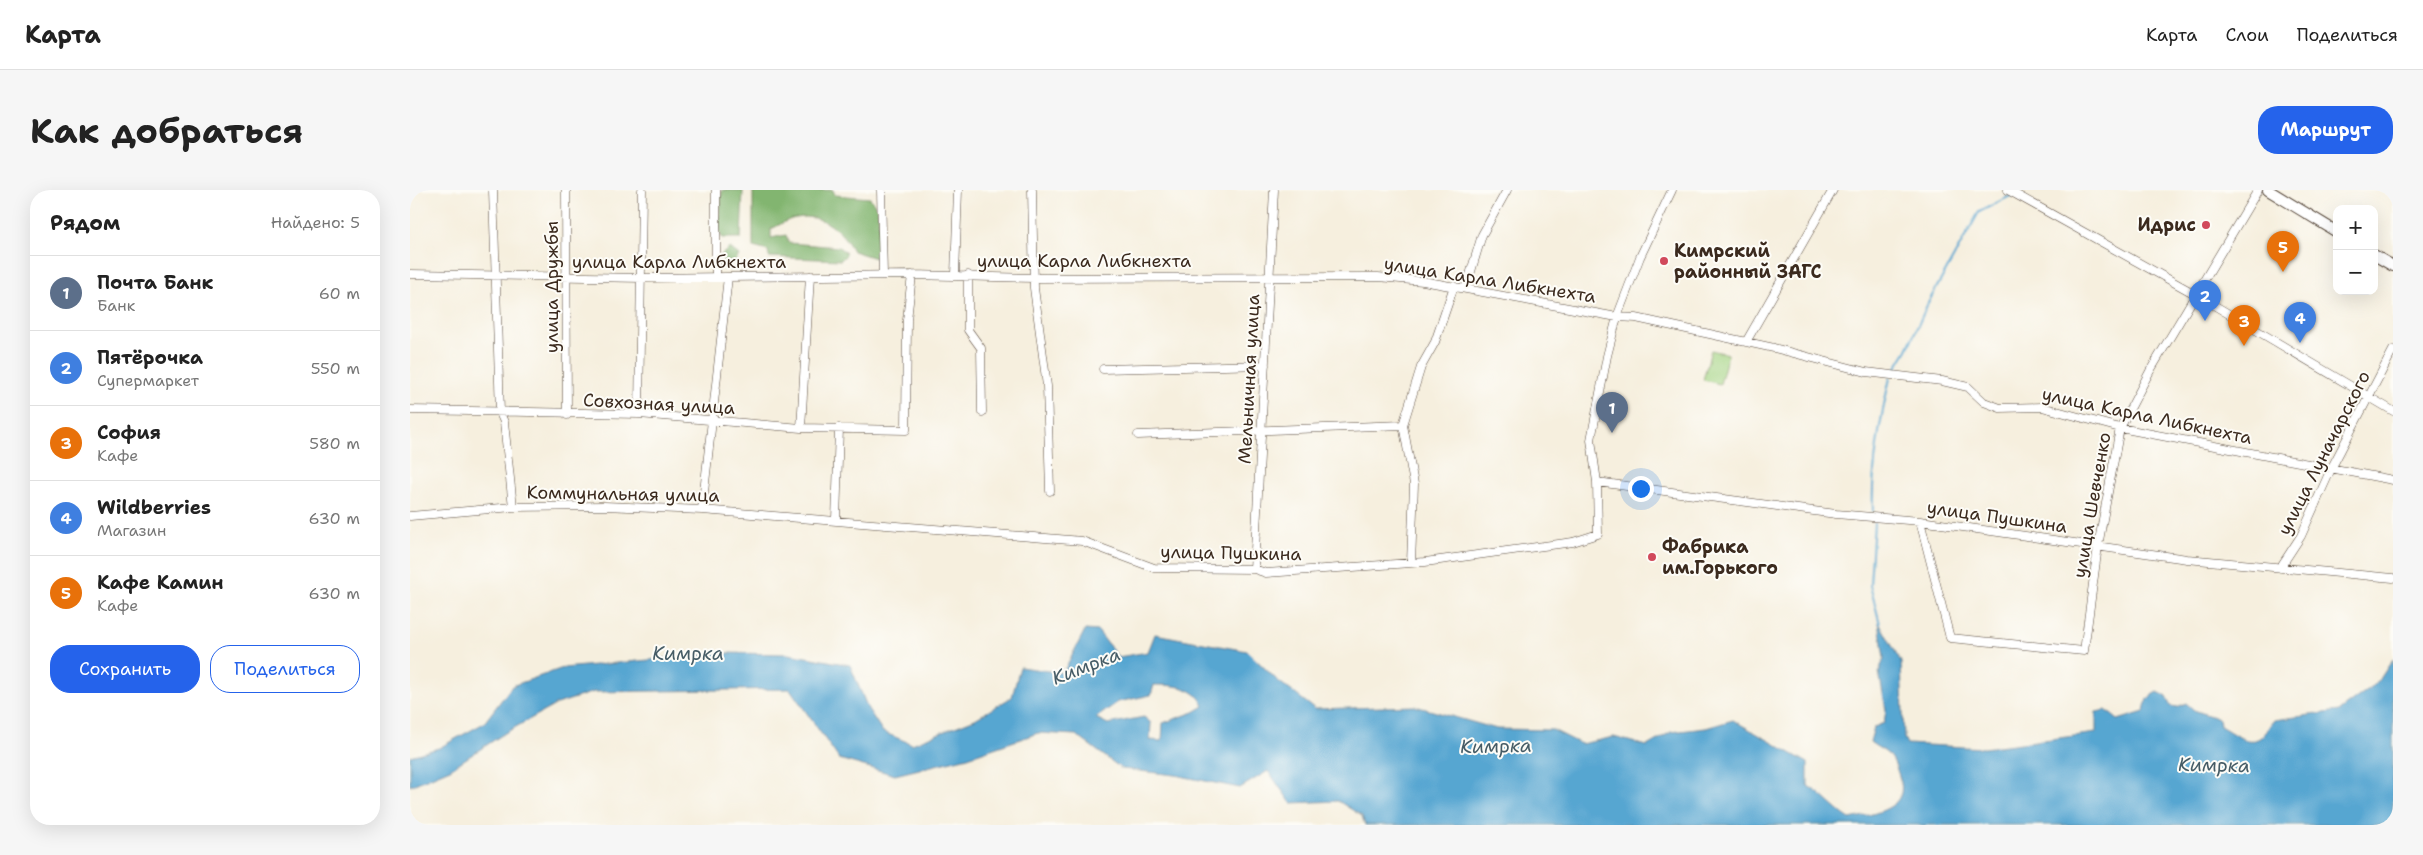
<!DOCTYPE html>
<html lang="ru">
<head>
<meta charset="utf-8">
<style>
	:root { --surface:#fff; --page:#f6f6f6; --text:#222; --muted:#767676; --line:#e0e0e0; --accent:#2563eb }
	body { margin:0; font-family:"Shantell Sans",sans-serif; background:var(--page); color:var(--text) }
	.controls { position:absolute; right:15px; top:15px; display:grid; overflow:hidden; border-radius:10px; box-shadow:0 5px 20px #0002 }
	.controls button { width:45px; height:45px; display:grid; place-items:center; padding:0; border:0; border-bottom:1px solid var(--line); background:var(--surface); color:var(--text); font:25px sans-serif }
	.you { position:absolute; left:1230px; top:298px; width:18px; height:18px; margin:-12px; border:4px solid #fff; border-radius:50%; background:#1a73e8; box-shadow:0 0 0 8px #1a73e833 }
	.badge { display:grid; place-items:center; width:32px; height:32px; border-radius:50%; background:var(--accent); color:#fff; font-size:16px; font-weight:700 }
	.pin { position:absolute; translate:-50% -41px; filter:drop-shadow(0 1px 2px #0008) }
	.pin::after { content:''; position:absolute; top:26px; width:18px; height:15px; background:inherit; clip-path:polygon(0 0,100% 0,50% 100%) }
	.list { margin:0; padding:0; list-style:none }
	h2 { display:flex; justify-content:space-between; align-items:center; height:65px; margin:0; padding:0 20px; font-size:21px }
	h2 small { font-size:16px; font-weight:400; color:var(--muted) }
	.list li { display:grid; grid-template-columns:32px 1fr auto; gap:15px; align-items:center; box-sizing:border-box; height:75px; padding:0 20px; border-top:1px solid var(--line) }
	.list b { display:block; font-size:19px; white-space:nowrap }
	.list p { margin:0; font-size:16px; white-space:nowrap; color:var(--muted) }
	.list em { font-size:16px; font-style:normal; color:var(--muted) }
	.actions { display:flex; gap:10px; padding:15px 20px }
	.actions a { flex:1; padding:11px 0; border:1px solid var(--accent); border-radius:20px; text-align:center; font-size:18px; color:var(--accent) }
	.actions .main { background:var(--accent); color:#fff }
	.map { position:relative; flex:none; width:1983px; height:635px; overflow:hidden; border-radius:20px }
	header { display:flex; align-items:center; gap:30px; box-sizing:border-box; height:70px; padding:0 25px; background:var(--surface); border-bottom:1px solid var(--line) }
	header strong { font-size:24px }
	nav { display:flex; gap:28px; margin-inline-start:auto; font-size:18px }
	.intro { display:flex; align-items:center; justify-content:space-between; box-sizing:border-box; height:120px; padding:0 30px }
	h1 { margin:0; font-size:35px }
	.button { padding:12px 22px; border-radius:20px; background:var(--accent); color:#fff; font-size:18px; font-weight:700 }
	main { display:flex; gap:30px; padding:0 30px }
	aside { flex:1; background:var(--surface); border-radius:20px; box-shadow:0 5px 20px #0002 }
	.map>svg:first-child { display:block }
	.green { fill:#a3d382; stroke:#6f7e50 }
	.forest { fill:#82b570; stroke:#5e7047 }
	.water { fill:#57a6d1; stroke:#496878; fill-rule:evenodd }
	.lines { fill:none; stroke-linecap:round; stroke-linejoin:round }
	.stream { stroke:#57a6d1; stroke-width:2 }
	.minor-casing { stroke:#57483b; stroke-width:9 }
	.major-casing { stroke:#57483b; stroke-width:12 }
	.minor { stroke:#fff; stroke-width:8 }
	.major { stroke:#fff; stroke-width:10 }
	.poi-dot { fill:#d1495b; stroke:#fdfcf7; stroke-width:2 }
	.labels { text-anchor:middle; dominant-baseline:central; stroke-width:4; stroke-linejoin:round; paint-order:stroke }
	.poi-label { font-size:18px; font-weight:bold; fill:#3b2a1e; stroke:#fdfcf7; text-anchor:start }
	.street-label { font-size:18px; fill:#3b2a1e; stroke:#fdfcf7 }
	.water-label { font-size:19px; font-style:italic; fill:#465c66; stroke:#fdfcf7 }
</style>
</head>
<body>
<header>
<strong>Карта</strong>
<nav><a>Карта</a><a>Слои</a><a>Поделиться</a></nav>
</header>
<div class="intro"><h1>Как добраться</h1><a class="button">Маршрут</a></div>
<main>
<aside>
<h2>Рядом<small>Найдено: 5</small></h2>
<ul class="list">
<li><span class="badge" style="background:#5c6f8a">1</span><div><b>Почта Банк</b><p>Банк</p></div><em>60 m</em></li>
<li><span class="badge" style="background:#3f7fe0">2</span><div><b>Пятёрочка</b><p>Супермаркет</p></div><em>550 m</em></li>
<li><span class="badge" style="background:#e8710a">3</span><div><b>София</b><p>Кафе</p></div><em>580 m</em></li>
<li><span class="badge" style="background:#3f7fe0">4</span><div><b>Wildberries</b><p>Магазин</p></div><em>630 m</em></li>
<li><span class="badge" style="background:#e8710a">5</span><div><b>Кафе Камин</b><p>Кафе</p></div><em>630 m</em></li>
</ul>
<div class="actions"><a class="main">Сохранить</a><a>Поделиться</a></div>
</aside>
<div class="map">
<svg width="1983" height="635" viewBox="0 0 1983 635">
	<rect width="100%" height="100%" fill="#fdfcf7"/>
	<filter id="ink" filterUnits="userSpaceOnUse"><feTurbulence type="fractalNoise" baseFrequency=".02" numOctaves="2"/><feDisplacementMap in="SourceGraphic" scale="10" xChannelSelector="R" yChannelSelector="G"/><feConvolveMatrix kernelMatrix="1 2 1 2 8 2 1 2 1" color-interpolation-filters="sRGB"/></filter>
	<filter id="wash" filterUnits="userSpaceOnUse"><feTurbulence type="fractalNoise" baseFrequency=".0096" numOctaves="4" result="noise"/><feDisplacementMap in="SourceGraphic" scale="20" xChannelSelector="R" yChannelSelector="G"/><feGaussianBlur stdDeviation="1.12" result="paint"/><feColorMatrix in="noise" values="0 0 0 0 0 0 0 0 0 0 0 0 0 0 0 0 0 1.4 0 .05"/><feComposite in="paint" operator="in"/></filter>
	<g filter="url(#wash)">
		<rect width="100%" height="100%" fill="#f6efde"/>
		<path class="green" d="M1301,160L1318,164L1310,194L1293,190Z"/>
		<path class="forest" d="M312,0H333L331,48H312L309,40Z
			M343,0H423L425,5L460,8L468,19L471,64L465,68L443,61C432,40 412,23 386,28C378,29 368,36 361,39V48L376,45L379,53L429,57L437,64L431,70L359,67L358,61L343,57Z
			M320,58L329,65L325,72L313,71L311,65Z"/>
		<path class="water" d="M1469,432L1491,472L1494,548L1497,554L1574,558L1686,543V522L1696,520L1708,530L1734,522C1735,513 1738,505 1748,502L1756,506L1761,516L1767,517L1776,513L1784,520L1809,529L1810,536C1822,542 1838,557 1851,547C1856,543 1859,535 1864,530L1929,521L1968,492L1983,469V635H955L952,626L928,611L881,613L858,581L830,598L765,585L712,579L666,545L628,543L558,567L485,585L429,569L380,499L184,502L147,514L95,543L40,579L0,596V566L29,558L74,533L102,496L153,478L314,463L379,464L440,475L458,519L473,542L502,554L565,529L602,507L610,477L653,483L675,440L688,441L708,467L738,462L745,444L837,461L867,490L905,519L1005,516L1087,539L1143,540L1171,554L1204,547L1237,556L1261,542L1296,538L1323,530L1398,573V596C1414,605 1424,619 1440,629C1463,624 1502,619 1489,586C1487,580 1484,569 1479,565C1474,560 1466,557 1460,552L1464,537L1474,533L1476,520L1469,482L1474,468ZM744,495C763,495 786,496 794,516L784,522L753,533L752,551L740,550L741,533L734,527L698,534L686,528L708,512L741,505Z"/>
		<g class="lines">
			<path class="stream" d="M1483,183L1497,160L1518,113L1569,22L1602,5
				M1463,321C1461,277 1470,230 1480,188
				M1464,333L1460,395L1470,434"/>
		</g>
	</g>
	<g filter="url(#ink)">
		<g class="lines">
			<defs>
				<path id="minor" d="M83,0L90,223L94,232L103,317
					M156,0L157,225
					M471,0L473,85
					M622,0L624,98L637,196L640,301
					M1598,0L1785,104L1983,221
					M0,84L232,88L502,85L624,88L968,87L1013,91L1207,127L1226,128L1364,158L1456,182L1532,191L1558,197L1574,212L1590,218L1632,217L1710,238L1983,290
					M545,85L548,0
					M558,85V140L571,158L572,222
					M306,87V0
					M1056,98L1072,45L1097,0
					M1336,152L1423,0
					M693,179L855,175
					M0,220L229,224L391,238L496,240L497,130L502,85
					M229,224L232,0
					M391,238L400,86
					M728,245L993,235
					M1187,292L1426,324L1510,331L1777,369L1983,388
					M292,320L318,87
					M0,326L103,317L194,316L292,320L672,351L744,378L844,379L856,383L1015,372L1163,352L1188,344L1187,292L1181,250L1197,166L1207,127L1230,67L1262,0
					M426,330L429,238
					M1510,331L1540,448L1674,461L1688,356L1710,238L1740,181L1848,0
					M1001,373L1004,294L993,235L1011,177L1025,152L1044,96
					M1870,378L1891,346L1921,279L1983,160
					M844,379L864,0"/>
				<path id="major" d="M1858,0L1927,42
					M1964,65L1983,76"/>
			</defs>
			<use href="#minor" class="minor-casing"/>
			<use href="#major" class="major-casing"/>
			<use href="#minor" class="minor"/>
			<use href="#major" class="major"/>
		</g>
	</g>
	<g class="poi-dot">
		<circle cx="1796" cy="35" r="5"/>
		<circle cx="1254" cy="71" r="5"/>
		<circle cx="1242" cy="367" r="5"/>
	</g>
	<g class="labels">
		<g class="poi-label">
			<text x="1786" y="35" text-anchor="end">Идрис</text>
			<text x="1264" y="61">Кимрский<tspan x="1264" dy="21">районный ЗАГС</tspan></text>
			<text x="1252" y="357">Фабрика<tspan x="1252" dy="21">им.Горького</tspan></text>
		</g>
		<g class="street-label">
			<text x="674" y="71">улица Карла Либкнехта</text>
			<text x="269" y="72">улица Карла Либкнехта</text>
			<text transform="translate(1080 90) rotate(9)">улица Карла Либкнехта</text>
			<text transform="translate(142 97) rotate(-90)">улица Дружбы</text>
			<text transform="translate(839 189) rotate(-87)">Мельничная улица</text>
			<text transform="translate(249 214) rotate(3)">Совхозная улица</text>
			<text transform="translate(1737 226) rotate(12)">улица Карла Либкнехта</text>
			<text transform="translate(1914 263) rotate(-63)">улица Луначарского</text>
			<text transform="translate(213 304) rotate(1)">Коммунальная улица</text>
			<text transform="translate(1682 315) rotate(-80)">улица Шевченко</text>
			<text transform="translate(1587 327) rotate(8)">улица Пушкина</text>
			<text transform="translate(821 363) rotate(1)">улица Пушкина</text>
		</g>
		<g class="water-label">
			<text x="278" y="463">Кимрка</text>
			<text transform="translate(676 476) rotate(-21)">Кимрка</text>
			<text transform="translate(1086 556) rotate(-1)">Кимрка</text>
			<text transform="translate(1804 575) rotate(1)">Кимрка</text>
		</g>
	</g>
</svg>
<div class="controls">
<button>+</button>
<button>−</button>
</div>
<div class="you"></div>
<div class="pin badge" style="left:1202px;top:243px;background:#5c6f8a">1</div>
<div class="pin badge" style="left:1795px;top:131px;background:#3f7fe0">2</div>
<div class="pin badge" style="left:1834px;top:156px;background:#e8710a">3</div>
<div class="pin badge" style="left:1890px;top:153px;background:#3f7fe0">4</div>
<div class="pin badge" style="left:1873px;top:82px;background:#e8710a">5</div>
</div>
</main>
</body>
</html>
